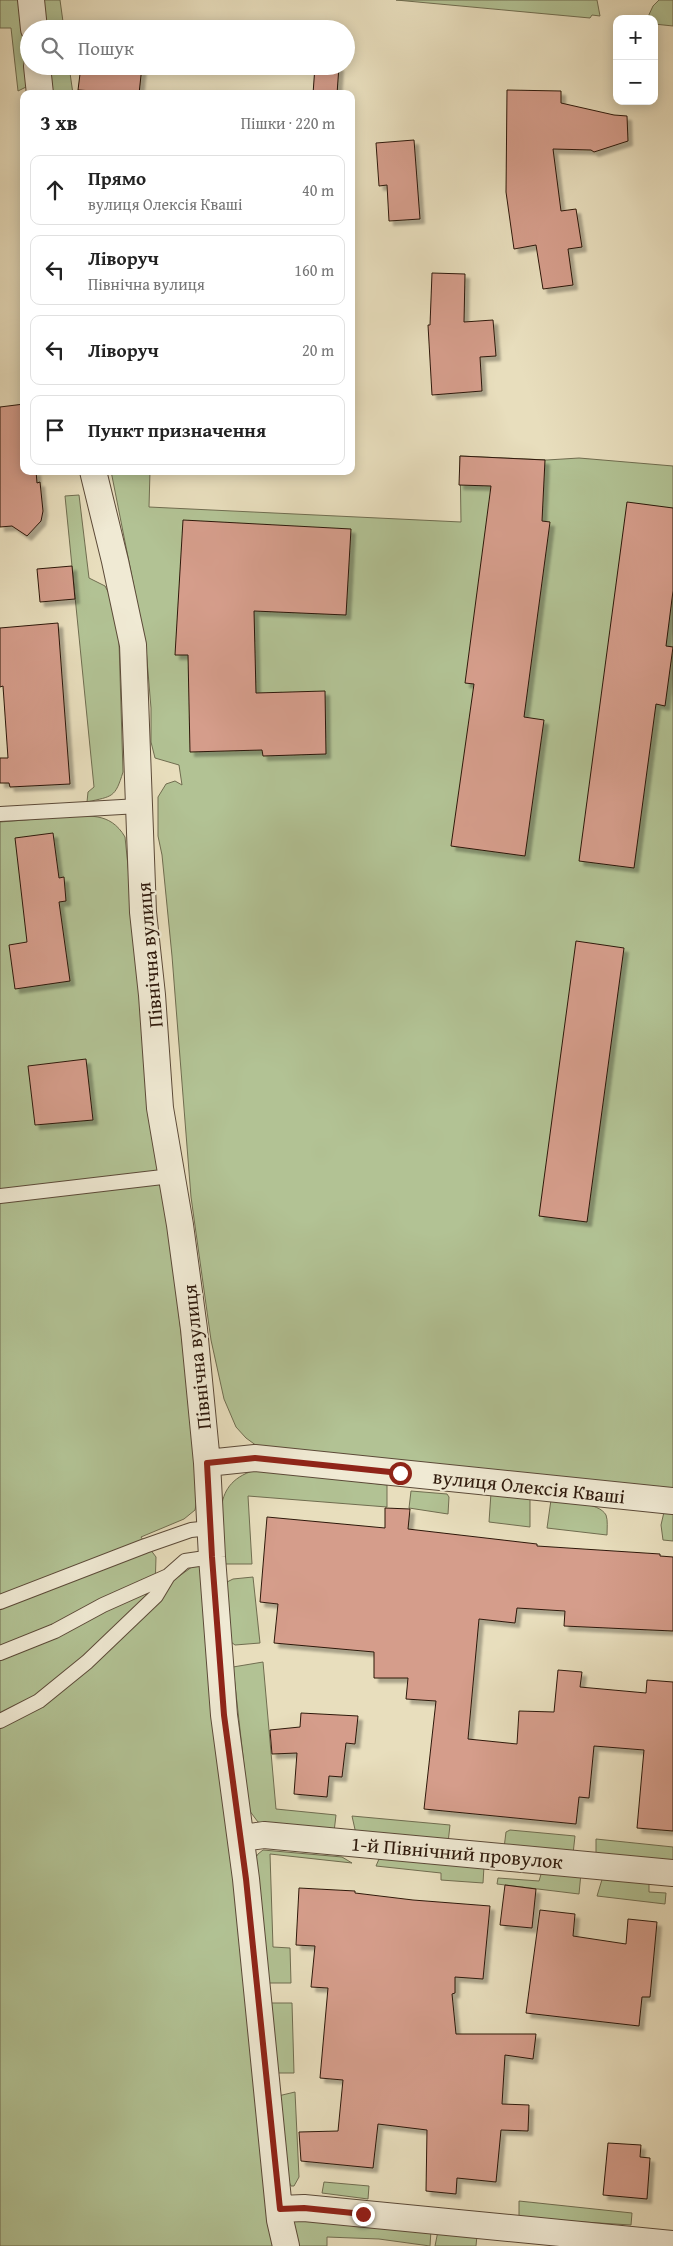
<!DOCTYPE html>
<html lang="uk">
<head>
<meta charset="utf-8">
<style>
	:root { --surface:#fff; --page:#f2f2f2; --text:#222; --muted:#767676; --line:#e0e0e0 }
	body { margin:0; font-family:"Gentium Book Plus",serif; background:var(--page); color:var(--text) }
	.controls { position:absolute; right:15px; top:15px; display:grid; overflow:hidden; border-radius:10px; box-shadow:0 2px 12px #0003 }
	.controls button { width:45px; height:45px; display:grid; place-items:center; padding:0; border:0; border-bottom:1px solid var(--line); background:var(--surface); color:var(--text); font:25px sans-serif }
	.stop { position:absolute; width:15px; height:15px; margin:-11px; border:4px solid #8f2418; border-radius:50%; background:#fff }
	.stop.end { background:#8f2418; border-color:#fff; box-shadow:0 1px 5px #0008 }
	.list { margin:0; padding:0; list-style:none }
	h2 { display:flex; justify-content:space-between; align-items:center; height:65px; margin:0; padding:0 20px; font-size:21px }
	h2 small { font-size:16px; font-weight:400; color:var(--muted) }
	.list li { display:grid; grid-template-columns:32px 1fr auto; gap:15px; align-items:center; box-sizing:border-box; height:70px; margin:0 10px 10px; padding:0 10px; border:1px solid var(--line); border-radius:10px }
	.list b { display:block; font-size:19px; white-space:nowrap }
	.list p { margin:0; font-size:16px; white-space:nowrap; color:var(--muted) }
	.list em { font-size:16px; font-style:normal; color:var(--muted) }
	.icon { flex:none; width:28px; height:28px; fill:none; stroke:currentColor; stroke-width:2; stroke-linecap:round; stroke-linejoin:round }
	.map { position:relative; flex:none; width:673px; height:2246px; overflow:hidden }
	.search { position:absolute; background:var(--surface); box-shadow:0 2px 12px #0003; left:20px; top:20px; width:335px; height:55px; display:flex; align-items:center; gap:12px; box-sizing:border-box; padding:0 18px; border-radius:28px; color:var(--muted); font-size:19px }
	.panel { position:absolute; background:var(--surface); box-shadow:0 2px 12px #0003; left:20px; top:90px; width:335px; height:385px; border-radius:10px }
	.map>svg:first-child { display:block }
	.green { fill:#b2c294; stroke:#706d50 }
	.building { fill:#d59d8b; stroke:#2d180b; filter:url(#shadow) }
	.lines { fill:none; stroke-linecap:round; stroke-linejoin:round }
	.service-casing { stroke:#5c4a38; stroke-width:16 }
	.minor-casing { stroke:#5c4a38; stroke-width:28 }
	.service { stroke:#f0ead4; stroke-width:14 }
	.minor { stroke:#f0ead4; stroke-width:26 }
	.route { stroke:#8f2418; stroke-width:6 }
	.labels { text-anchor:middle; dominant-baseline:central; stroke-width:4.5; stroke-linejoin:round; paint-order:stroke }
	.street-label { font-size:20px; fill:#2d180b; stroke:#f0ead4 }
</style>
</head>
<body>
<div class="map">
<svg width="673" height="2246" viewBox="0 0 673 2246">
	<defs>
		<filter id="shadow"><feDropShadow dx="4.5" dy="4.5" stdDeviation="1" flood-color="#0004"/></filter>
	</defs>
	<rect width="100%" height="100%" fill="#e8debd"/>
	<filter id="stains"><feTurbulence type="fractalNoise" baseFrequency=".004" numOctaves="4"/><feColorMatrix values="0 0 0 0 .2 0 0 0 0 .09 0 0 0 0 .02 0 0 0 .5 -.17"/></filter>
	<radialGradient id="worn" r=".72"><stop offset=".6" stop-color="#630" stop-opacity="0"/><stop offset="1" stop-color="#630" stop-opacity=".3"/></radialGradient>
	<path class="green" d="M0,0H22L30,85L18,91L11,28H0Z
		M39,0H60L64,29H42Z
		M396,0H597L600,16L592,15L590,18Z
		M659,0H673V26L654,24V19H647L653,6Z
		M46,66H69L73,94H49Z
		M460,456L547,460L579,458L673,466V1493L257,1446L246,1438L236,1427L224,1399L211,1340L191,1197L172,956L162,855L158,836V797L166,784L175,781L182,785L179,765L155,758L151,742V708L146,648L111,471H150L149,507L461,522Z
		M79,495L89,578L105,586L113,601L119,642L123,772C115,798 113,796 87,802L88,792L94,787L65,496Z
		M61,817C87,816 110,811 125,837L157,1148L174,1271L199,1489L195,1510L184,1519L141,1537L156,1557L155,1590L81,1659L34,1696L0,1714V822Z
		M259,1469L387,1485V1507L248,1496L252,1564H224C222,1522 208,1482 259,1469Z
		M411,1491L447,1494L449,1497L448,1514L409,1508Z
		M491,1493L530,1498V1527L489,1522Z
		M551,1500C564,1501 599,1502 606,1515C608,1520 607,1529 607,1535L547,1528Z
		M664,1512L673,1513V1541L663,1540L661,1525Z
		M196,1564H201L278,2246H0V1726L54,1698L93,1663L171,1582Z
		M253,1577L260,1643L235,1645L231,1642L225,1583L233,1579Z
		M263,1662L276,1809L336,1815L334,1832L271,1826L258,1822L249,1810L233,1667Z
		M352,1816L450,1825L448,1843L356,1834Z
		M510,1830L575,1836L573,1854L504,1848L506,1832Z
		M596,1839L673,1847V1865L596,1856Z
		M263,1850L342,1857L352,1863L270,1854L273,1947L290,1948L291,1983H266L255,1859L258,1854Z
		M379,1859L484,1866L483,1883L441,1880V1873L376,1866Z
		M542,1871L581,1873L579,1894L497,1884L498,1878L539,1881Z
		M604,1873L649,1877V1892L666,1893L665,1904L597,1896Z
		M268,2003H292L294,2073H275Z
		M295,2092L299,2177L294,2186H291L288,2180L278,2096Z
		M324,2182L369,2186L368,2199L322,2193Z
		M519,2201L632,2213L631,2225L519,2218Z
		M302,2220L431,2230L430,2246L379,2239L327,2237V2246H294L290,2226L294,2221Z
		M438,2231L477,2235L476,2246H435Z"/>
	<path class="building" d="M81,66H142L139,94L78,90Z
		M315,66H339L337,94H313Z
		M507,90L561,91V103L614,115L627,116L628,141L594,152L591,150L553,149L561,211L576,209L582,247L568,249L573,285L543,289L536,245L514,249L506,192Z
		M414,140L420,219L389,221L387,185L379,186L376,143Z
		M432,273L465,274L464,322L493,320L496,356L480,357L482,391L432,395L428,325H430Z
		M24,404V471H36L37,483L40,482L43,511L41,521L27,536L12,526L0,527V407Z
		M460,456L545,460L542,521L550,522L524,717L544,720L525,856L451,846L474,684L465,683L491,486L459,485Z
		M627,502L673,508V591L666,646L673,647L665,706L656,704L634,868L579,861Z
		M183,520L351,529L346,615L254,611L256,693L325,691L326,754L263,756L262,750L190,752L188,655H175Z
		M72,566L75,599L40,602L37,569Z
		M58,623L70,784L10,787L9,783H0V758H8L3,686L0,687V628Z
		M53,833L59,878L64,877L66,901L59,902L70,981L15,989L9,945L27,942L15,838Z
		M576,941L624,948L587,1222L539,1216Z
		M86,1059L93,1120L35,1125L28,1066Z
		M385,1508L410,1509L408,1529L537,1544V1546L660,1554V1556L673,1557V1631L564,1626L565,1611L517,1608L515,1623L479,1619L468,1739L517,1744L519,1711L554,1712L558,1670L582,1672L580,1687L646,1693L647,1680L673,1682V1831L637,1828L644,1750L594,1746L589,1798L579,1797L576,1824L424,1809L436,1701L406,1699L408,1678H374V1652L274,1643L278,1604L260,1602L267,1517L385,1528Z
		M301,1713L358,1716L355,1744L346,1743L342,1777L329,1776L327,1797L294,1794L297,1753L272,1754L270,1730L300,1727Z
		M505,1885L536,1889L532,1928L500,1925Z
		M299,1888L355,1891V1893L413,1900L490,1906L483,1979L455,1977V1993L452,1994L456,2034H536L533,2059L505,2055L502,2104L529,2105L528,2131L501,2130L496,2182L457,2178L456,2194L426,2191L427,2130L378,2124L373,2168L301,2161L299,2132L338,2131L343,2080L320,2078L328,1988L311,1987L315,1946L296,1945Z
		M540,1910L575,1914L573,1936L626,1944L628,1919L657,1922L650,1997H642L639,2026L526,2013Z
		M608,2143L641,2145L640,2157L650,2158L647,2199L603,2195Z"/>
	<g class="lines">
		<defs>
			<path id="service" d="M0,814L139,806
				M0,1196L171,1176
				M0,1602L145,1546L191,1530L210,1528
				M0,1653L55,1631L103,1605L168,1576L185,1561L212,1557
				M0,1721L39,1701L87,1662L156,1596L168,1576"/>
			<path id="minor" d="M31,0L34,29
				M37,66L40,94
				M93,471L115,561L133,645L143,912L152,995L160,1108L180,1225L194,1329L207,1463L212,1557L224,1715L246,1879L280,2220L286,2246
				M207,1463L255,1458L673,1501
				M242,1838L264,1835L673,1873
				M280,2209L304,2208L673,2244"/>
		</defs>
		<use href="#service" class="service-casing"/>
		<use href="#minor" class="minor-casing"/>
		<use href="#service" class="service"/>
		<use href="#minor" class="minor"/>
	</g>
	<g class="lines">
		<path class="route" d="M363,2214L304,2208L280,2209L246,1879L224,1715L212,1557L207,1463L255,1458L400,1473"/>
	</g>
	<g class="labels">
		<g class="street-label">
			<text transform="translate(149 955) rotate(-95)">Північна вулиця</text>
			<text transform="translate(196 1357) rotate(-96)">Північна вулиця</text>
			<text transform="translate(529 1486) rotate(6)">вулиця Олексія Кваші</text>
			<text transform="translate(457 1852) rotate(5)">1-й Північний провулок</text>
		</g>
	</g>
	<rect width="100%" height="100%" filter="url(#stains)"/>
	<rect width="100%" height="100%" fill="url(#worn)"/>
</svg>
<div class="controls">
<button>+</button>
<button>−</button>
</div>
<div class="stop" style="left:400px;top:1473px"></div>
<div class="stop end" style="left:363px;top:2214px"></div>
<div class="search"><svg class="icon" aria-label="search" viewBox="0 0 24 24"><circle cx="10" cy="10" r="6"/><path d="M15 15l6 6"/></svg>Пошук</div>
<section class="panel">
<h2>3 хв<small>Пішки · 220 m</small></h2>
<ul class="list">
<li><svg class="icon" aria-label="ahead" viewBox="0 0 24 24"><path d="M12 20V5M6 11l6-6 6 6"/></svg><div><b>Прямо</b><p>вулиця Олексія Кваші</p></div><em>40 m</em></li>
<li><svg class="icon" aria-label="left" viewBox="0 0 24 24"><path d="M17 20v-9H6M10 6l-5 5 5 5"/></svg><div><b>Ліворуч</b><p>Північна вулиця</p></div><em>160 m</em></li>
<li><svg class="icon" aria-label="left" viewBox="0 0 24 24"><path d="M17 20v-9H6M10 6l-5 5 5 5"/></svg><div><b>Ліворуч</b></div><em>20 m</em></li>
<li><svg class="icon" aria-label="arrive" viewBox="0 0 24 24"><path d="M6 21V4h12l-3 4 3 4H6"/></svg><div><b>Пункт призначення</b></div></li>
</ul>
</section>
</div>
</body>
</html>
